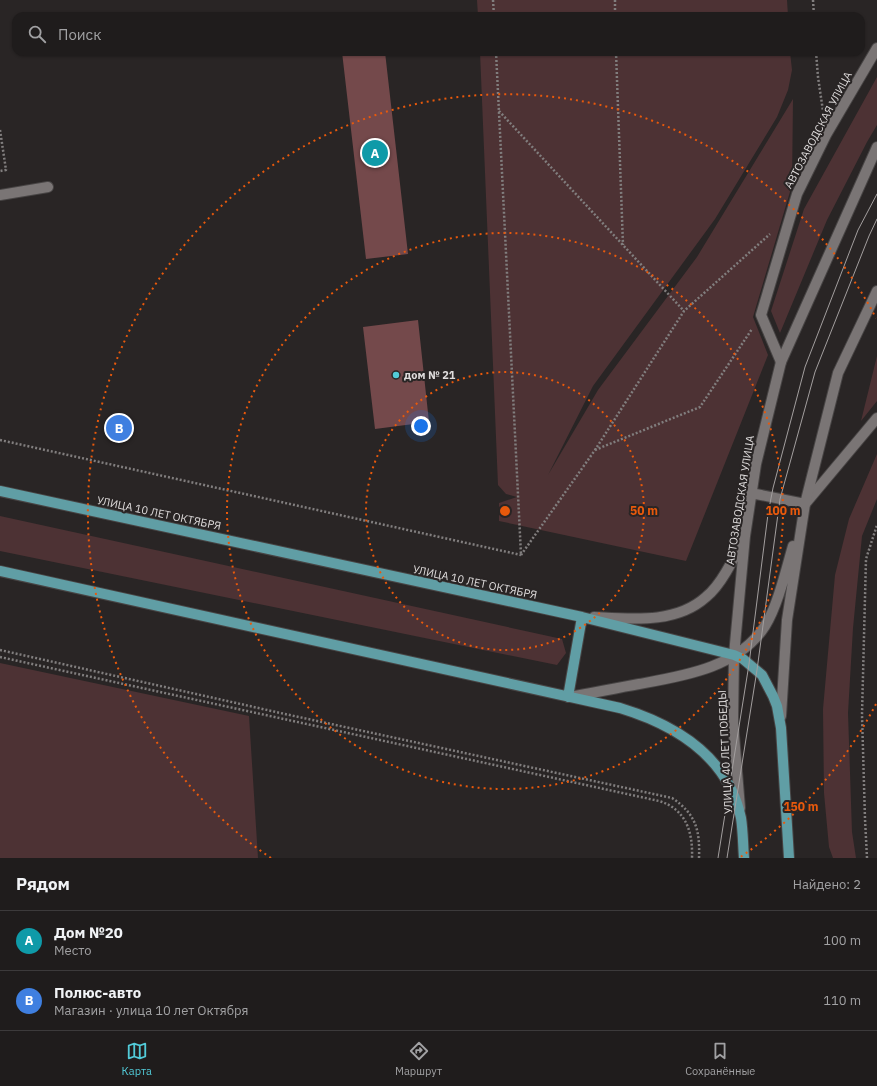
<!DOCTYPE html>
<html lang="ru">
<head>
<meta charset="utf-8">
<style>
	:root { --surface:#1f1c1c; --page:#272525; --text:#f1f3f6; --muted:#a1a1a3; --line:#3c3a3b; --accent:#52cbd8 }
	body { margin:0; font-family:"IBM Plex Sans",sans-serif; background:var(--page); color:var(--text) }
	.you { position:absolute; left:421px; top:426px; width:14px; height:14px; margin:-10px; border:3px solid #fff; border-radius:50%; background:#1a73e8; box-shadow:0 0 0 6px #1a73e833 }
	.badge { display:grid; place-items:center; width:26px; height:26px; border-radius:50%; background:var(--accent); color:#fff; font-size:13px; font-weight:700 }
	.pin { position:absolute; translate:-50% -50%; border:2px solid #fff; box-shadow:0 1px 4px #0006 }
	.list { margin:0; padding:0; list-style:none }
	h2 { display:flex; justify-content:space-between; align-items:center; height:52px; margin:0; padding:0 16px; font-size:17px }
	h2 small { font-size:13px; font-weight:400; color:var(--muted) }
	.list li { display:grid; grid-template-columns:26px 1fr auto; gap:12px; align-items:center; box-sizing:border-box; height:60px; padding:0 16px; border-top:1px solid var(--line) }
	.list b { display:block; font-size:15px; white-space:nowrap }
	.list p { margin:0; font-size:13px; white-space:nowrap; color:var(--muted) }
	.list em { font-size:13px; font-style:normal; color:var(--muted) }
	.icon { flex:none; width:22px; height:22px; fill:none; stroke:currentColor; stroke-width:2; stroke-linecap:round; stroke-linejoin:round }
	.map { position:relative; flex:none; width:877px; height:858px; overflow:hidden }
	.search { position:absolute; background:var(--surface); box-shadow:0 1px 3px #0004; left:12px; right:12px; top:12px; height:44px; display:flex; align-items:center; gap:10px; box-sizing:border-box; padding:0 14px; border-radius:12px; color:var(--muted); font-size:15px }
	.sheet { height:172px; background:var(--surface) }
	nav { display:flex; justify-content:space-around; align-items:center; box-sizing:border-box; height:56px; border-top:1px solid var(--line); background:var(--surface); font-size:11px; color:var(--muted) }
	nav a { display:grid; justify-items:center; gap:2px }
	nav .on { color:var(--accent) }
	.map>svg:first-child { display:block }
	.green { fill:#4d3234 }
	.building { fill:#74494b }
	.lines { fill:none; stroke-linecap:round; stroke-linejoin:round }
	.service-casing { stroke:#474444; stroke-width:12 }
	.minor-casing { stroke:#474444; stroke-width:12 }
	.secondary-casing { stroke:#474444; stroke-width:12 }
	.primary-casing { stroke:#474444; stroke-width:12 }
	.path { stroke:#817e7e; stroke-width:2.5; stroke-dasharray:2 2; stroke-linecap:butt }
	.service { stroke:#7a7575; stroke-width:10 }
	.minor { stroke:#7a7575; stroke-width:10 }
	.secondary { stroke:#7a7575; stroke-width:10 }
	.primary { stroke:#609ea5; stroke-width:10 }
	.tram { stroke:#a39f9f; stroke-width:1 }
	.ring { fill:none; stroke:#e8590c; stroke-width:2; stroke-dasharray:2 4 }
	.poi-dot { fill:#52cbd8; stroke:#292525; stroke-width:1.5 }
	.labels { text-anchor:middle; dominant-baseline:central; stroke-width:4; stroke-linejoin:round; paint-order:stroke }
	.street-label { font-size:11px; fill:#dfdcdc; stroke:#292525 }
	.poi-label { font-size:11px; font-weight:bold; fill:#dfdcdc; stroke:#292525; text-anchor:start }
	.centre { fill:#e8590c; stroke:#292525; stroke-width:2 }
	.ring-label { font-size:12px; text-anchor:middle; font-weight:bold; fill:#e8590c; stroke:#292525; stroke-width:4; stroke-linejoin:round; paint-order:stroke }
</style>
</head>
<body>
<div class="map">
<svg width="877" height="858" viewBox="0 0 877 858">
	<rect width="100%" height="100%" fill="#292525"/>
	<path class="green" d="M477,0H787L788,16H478Z
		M480,52H790L792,70L788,90L777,117L715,219L593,386L548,475L598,390L697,257L793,99L792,185L753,317L768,355L686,561L499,521V503L517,497L506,494L498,485Z
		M877,77V125L867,142L827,220L780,333L771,311L804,209Z
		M877,356V401L861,421Z
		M877,454V499L862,536L853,628L848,713L852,832L856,858H833L829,847L824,793L823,709L835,575L849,519Z
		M0,516L562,639L566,653L557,665L0,551Z
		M0,663L249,716L258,858H0Z"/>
	<path class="building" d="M342,52H385L408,254L366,259Z
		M418,320L429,422L375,429L363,327Z
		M109,419L131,424L128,437L106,433Z"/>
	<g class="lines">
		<defs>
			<path id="service" d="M0,195L48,187"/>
			<path id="minor" d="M781,362L761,315L797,194L826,135L877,48
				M805,504L877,418"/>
			<path id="secondary" d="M751,493L805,504
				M594,617C632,619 676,624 706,597C721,585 733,560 741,543
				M570,697C593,693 616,688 639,684C683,676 738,668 765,626C778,605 786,570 793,546
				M781,716L787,620L805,504L838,373L877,291
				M740,808L733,723L734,655L745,536L756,464L781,362L877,147"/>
			<path id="primary" d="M0,491L582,617L734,655L743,659L762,675L773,696L777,706L781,728L789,858
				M0,571L620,708C676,725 728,757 741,818C743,831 743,845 744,858
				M568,697L582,617"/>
		</defs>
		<use href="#service" class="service-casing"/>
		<use href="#minor" class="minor-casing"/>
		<use href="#secondary" class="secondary-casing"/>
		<use href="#primary" class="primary-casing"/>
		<path class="path" d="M493,0L494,16
			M615,0V16
			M813,0L814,16
			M496,52L521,555
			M616,52L623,245
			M816,52L818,77L823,111
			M499,111L684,311
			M0,130L6,170L0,171
			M0,440L521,555
			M595,450L700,407L752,329
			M521,555L595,450L684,311L770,234
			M0,650L285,714L672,798C696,814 700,830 699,858
			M0,657L659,801C686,809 693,832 692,858
			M867,858L865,819L862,715L866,559L877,525"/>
		<use href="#service" class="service"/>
		<use href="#minor" class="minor"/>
		<use href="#secondary" class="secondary"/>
		<use href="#primary" class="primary"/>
		<path class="tram" d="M718,858L749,664L768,514L773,488L805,367L858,230L877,194
			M727,858L757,670L780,499L815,372L869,236L877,219"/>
	</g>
	<g class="ring">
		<circle cx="505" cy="511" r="139"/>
		<circle cx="505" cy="511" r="278"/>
		<path d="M876 704A418 418 0 0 1 739 858M271 858A418 418 0 1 1 876 318"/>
	</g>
	<circle class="poi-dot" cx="396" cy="375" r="4"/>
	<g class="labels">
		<g class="street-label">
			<text transform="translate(818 130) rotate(-62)">АВТОЗАВОДСКАЯ УЛИЦА</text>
			<text transform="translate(740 500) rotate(-81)">АВТОЗАВОДСКАЯ УЛИЦА</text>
			<text transform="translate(159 513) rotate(12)">УЛИЦА 10 ЛЕТ ОКТЯБРЯ</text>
			<text transform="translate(475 582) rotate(12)">УЛИЦА 10 ЛЕТ ОКТЯБРЯ</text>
			<text transform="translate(725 752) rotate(-93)">УЛИЦА 40 ЛЕТ ПОБЕДЫ</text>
		</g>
		<g class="poi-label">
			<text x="404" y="375">дом № 21</text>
		</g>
	</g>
	<circle cx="505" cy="511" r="6" class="centre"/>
	<g class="ring-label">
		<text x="644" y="515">50 m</text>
		<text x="783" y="515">100 m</text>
		<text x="801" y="811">150 m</text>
	</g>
</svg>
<div class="you"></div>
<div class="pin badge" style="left:375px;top:153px;background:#0f9aa8">A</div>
<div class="pin badge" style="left:119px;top:428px;background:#3f7fe0">B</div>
<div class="search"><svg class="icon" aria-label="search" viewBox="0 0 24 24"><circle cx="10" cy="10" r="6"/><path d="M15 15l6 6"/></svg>Поиск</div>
</div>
<section class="sheet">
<h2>Рядом<small>Найдено: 2</small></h2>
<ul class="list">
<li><span class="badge" style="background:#0f9aa8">A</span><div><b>Дом №20</b><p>Место</p></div><em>100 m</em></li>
<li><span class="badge" style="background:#3f7fe0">B</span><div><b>Полюс-авто</b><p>Магазин · улица 10 лет Октября</p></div><em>110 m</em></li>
</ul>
</section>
<nav>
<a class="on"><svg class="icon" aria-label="map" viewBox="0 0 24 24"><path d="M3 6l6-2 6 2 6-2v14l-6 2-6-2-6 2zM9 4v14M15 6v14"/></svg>Карта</a>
<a><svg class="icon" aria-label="directions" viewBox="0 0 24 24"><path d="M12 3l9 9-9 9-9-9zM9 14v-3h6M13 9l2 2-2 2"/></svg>Маршрут</a>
<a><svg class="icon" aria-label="saved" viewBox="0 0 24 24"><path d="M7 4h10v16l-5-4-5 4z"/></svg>Сохранённые</a>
</nav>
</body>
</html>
